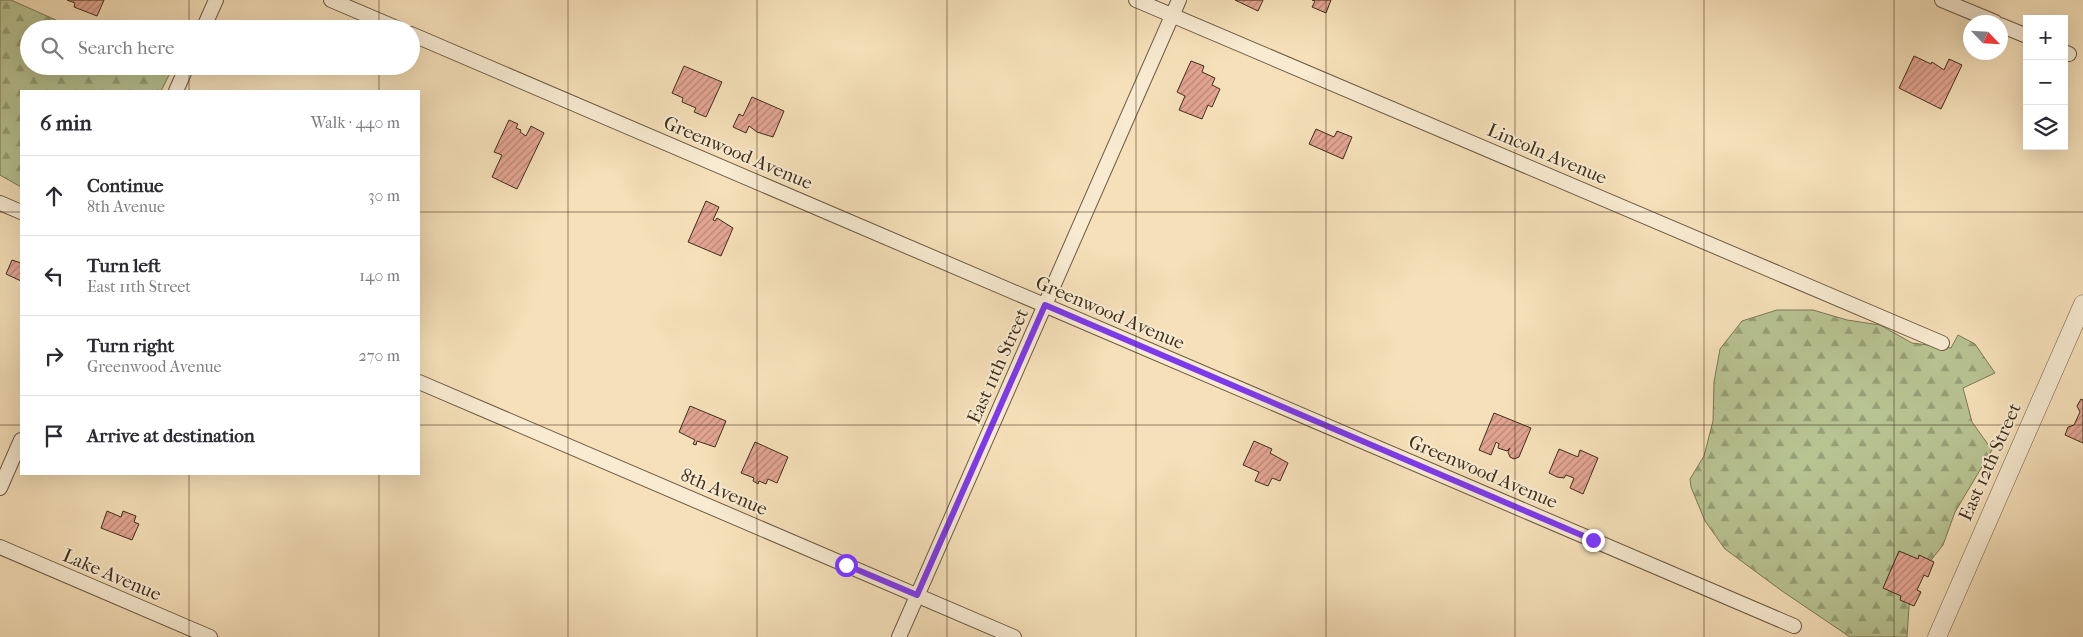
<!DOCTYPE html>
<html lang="en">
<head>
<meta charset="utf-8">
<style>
	:root { --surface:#fff; --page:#f2f2f3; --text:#2b2b33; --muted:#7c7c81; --line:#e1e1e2 }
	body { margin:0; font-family:"IM FELL French Canon",serif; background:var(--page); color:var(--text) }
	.controls { position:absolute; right:15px; top:15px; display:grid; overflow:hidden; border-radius:0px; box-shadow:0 5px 20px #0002 }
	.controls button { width:45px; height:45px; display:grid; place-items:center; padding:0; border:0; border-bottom:1px solid var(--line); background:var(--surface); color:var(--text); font:25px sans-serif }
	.compass { position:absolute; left:1963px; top:15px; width:45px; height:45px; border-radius:50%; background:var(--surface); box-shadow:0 5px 20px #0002; rotate:115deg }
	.stop { position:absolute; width:15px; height:15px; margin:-11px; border:4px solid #7c3aed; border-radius:50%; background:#fff }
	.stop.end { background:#7c3aed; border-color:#fff; box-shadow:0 1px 5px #0008 }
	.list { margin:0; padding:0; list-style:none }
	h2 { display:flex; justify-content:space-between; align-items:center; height:65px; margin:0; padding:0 20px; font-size:21px }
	h2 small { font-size:16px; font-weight:400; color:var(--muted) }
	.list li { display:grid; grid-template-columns:32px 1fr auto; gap:15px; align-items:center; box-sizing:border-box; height:80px; padding:0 20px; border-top:1px solid var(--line) }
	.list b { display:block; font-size:19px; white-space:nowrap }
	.list p { margin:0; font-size:16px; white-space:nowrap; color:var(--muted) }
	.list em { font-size:16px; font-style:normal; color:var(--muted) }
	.icon { flex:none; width:28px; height:28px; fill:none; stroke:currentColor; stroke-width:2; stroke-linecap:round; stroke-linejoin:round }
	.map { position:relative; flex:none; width:2083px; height:637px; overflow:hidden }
	.search { position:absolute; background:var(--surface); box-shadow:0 5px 20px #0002; left:20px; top:20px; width:400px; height:55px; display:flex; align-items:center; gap:12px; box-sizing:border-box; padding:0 18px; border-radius:28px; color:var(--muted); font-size:19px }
	.panel { position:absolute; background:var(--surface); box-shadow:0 5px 20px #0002; left:20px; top:90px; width:400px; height:385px; border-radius:0px }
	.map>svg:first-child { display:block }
	.forest { fill:url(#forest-firs); stroke:#7c7856 }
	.building { fill:url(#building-hatch); stroke:#402e1b }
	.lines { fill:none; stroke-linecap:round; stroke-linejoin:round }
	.minor-casing { stroke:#6d5a42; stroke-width:16 }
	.tertiary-casing { stroke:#6d5a42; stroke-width:19 }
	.minor { stroke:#f8ebd2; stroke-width:14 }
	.tertiary { stroke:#f8ebd2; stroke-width:18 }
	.route { stroke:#7c3aed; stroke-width:6 }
	.grid { fill:none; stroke:#402e1b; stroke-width:1; stroke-opacity:0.55 }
	.labels { text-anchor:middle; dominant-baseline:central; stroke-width:4; stroke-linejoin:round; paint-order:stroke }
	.street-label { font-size:19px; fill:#402e1b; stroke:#f8ebd2 }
</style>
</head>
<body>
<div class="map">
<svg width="2083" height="637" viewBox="0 0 2083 637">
	<defs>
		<pattern id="forest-firs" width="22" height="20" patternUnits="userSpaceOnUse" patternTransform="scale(1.25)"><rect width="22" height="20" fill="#b8c392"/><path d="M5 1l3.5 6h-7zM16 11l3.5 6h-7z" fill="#979f76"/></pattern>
		<pattern id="building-hatch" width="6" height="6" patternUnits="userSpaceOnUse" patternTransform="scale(1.25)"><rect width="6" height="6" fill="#e3a592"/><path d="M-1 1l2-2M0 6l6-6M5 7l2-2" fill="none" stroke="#b98776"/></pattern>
	</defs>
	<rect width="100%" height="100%" fill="#f5e0b9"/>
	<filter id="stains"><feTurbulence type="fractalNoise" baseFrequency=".004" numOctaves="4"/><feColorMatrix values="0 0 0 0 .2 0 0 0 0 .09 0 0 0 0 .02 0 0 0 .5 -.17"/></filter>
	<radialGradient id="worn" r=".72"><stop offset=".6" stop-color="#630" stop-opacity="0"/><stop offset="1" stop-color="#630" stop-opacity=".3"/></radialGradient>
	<path class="forest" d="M0,0H11L76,29H29V66H160L171,71L161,91H21V187L0,175Z
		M1777,310H1813L1847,320L1880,325L1912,343L1951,348L1958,335L1975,344L1995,373L1963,388L1972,422L1992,450L1955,512L1943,545L1921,573L1909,606L1907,637H1850L1782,591L1725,549L1705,521L1691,487L1690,479L1704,456L1713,421L1714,382L1720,349L1742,321Z"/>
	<path class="building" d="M67,0H104L97,16L74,7L75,3Z
		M1235,0H1263L1258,11Z
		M1312,0H1331L1326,13L1312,7L1315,1Z
		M1914,56L1931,64L1932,62L1944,70L1949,59L1962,65L1941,109L1899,88Z
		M1191,61L1204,66L1202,72L1215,78L1212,85L1220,89L1212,107L1208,105L1202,119L1179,110L1185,96L1177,92Z
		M684,66L722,82L706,117L694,112L696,108L682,102L683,98L672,93Z
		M752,97L784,111L773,137L757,132L749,126L746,133L733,127L739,114L743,116Z
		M509,120L518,124L516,128L521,130L520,132L526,136L531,126L544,133L517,189L492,177L502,155L494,152Z
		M1316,129L1334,137L1337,131L1352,137L1343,159L1309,144Z
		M706,201L719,207L713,220L715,221L717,218L733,228L721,256L688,242Z
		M12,260L21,263V281L6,274Z
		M2081,399L2083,400V443L2065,435L2068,427L2074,425L2080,412L2077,406Z
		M690,406L726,421L715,447L697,441L696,445L693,444L695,440L679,432Z
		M1494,413L1531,428L1519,457L1514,459L1510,457L1508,452L1510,448L1507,451L1498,448L1499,444L1496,442L1491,455L1479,450Z
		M1254,441L1272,449L1270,453L1288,463L1280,481L1272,478L1268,486L1255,481L1259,472L1243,465Z
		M755,442L788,457L777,483L768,479L766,484L759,481L758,484L753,481L754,478L741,473Z
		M1559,449L1578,457L1580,450L1598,458L1583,494L1570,488L1574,478L1566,475L1564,478L1557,477L1549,473Z
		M107,511L121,517L123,511L136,516L134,522L139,524L132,540L101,528Z
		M1899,551L1918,559L1919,555L1934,562L1928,577L1924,575L1917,590L1921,592L1914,606L1900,600L1901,596L1883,588Z"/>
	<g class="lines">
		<defs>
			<path id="minor" d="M331,0L399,29
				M1136,0L1942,343
				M1942,0L1995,22
				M2000,25L2027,36
				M203,29L216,0
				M411,34L1794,626
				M2064,52L2069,54
				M176,91L187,66
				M0,203L21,212
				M419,382L1014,637
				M0,488L21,440
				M0,547L210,637
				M899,637L1179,0"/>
			<path id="tertiary" d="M1937,637L2083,304"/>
		</defs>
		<use href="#minor" class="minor-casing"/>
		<use href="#tertiary" class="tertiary-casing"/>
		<use href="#minor" class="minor"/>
		<use href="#tertiary" class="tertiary"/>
	</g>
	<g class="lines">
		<path class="route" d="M846,565L917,595L1045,305L1593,540"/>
	</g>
	<path class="grid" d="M189,0V29M379,0V29M568,0V637M757,0V637M947,0V637M1136,0V637M1326,0V637M1515,0V637M1704,0V637M1894,0V637M189,66V91M379,66V91M0,212H21M419,212H2083M0,425H21M419,425H2083M189,474V637M379,474V637"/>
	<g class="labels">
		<g class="street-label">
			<text transform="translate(738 153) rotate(23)">Greenwood Avenue</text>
			<text transform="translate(1547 154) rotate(23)">Lincoln Avenue</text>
			<text transform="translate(1110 313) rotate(23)">Greenwood Avenue</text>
			<text transform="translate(998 366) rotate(-66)">East 11th Street</text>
			<text transform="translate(1990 462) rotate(-66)">East 12th Street</text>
			<text transform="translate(1483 472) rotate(23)">Greenwood Avenue</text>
			<text transform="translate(724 492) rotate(23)">8th Avenue</text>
			<text transform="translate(112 575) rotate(23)">Lake Avenue</text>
		</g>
	</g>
	<rect width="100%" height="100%" filter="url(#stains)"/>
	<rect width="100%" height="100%" fill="url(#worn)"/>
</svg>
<div class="controls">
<button>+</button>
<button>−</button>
<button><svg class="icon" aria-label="layers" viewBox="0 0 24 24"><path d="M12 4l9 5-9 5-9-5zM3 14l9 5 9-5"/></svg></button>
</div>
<svg class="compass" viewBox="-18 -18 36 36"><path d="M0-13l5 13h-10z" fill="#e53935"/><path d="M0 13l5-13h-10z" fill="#7c7c81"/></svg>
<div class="stop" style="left:846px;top:565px"></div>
<div class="stop end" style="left:1593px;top:540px"></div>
<div class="search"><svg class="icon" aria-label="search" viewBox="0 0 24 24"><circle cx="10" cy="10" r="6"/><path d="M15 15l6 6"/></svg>Search here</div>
<section class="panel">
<h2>6 min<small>Walk · 440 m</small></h2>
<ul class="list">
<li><svg class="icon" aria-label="ahead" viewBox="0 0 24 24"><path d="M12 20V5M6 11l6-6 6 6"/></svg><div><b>Continue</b><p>8th Avenue</p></div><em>30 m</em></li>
<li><svg class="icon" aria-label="left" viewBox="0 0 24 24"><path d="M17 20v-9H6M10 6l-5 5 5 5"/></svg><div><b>Turn left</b><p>East 11th Street</p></div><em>140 m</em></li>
<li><svg class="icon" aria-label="right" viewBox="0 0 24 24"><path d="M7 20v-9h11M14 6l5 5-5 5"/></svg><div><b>Turn right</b><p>Greenwood Avenue</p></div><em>270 m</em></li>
<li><svg class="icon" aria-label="arrive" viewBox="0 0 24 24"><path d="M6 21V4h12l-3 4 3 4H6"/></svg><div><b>Arrive at destination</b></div></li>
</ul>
</section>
</div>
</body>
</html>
